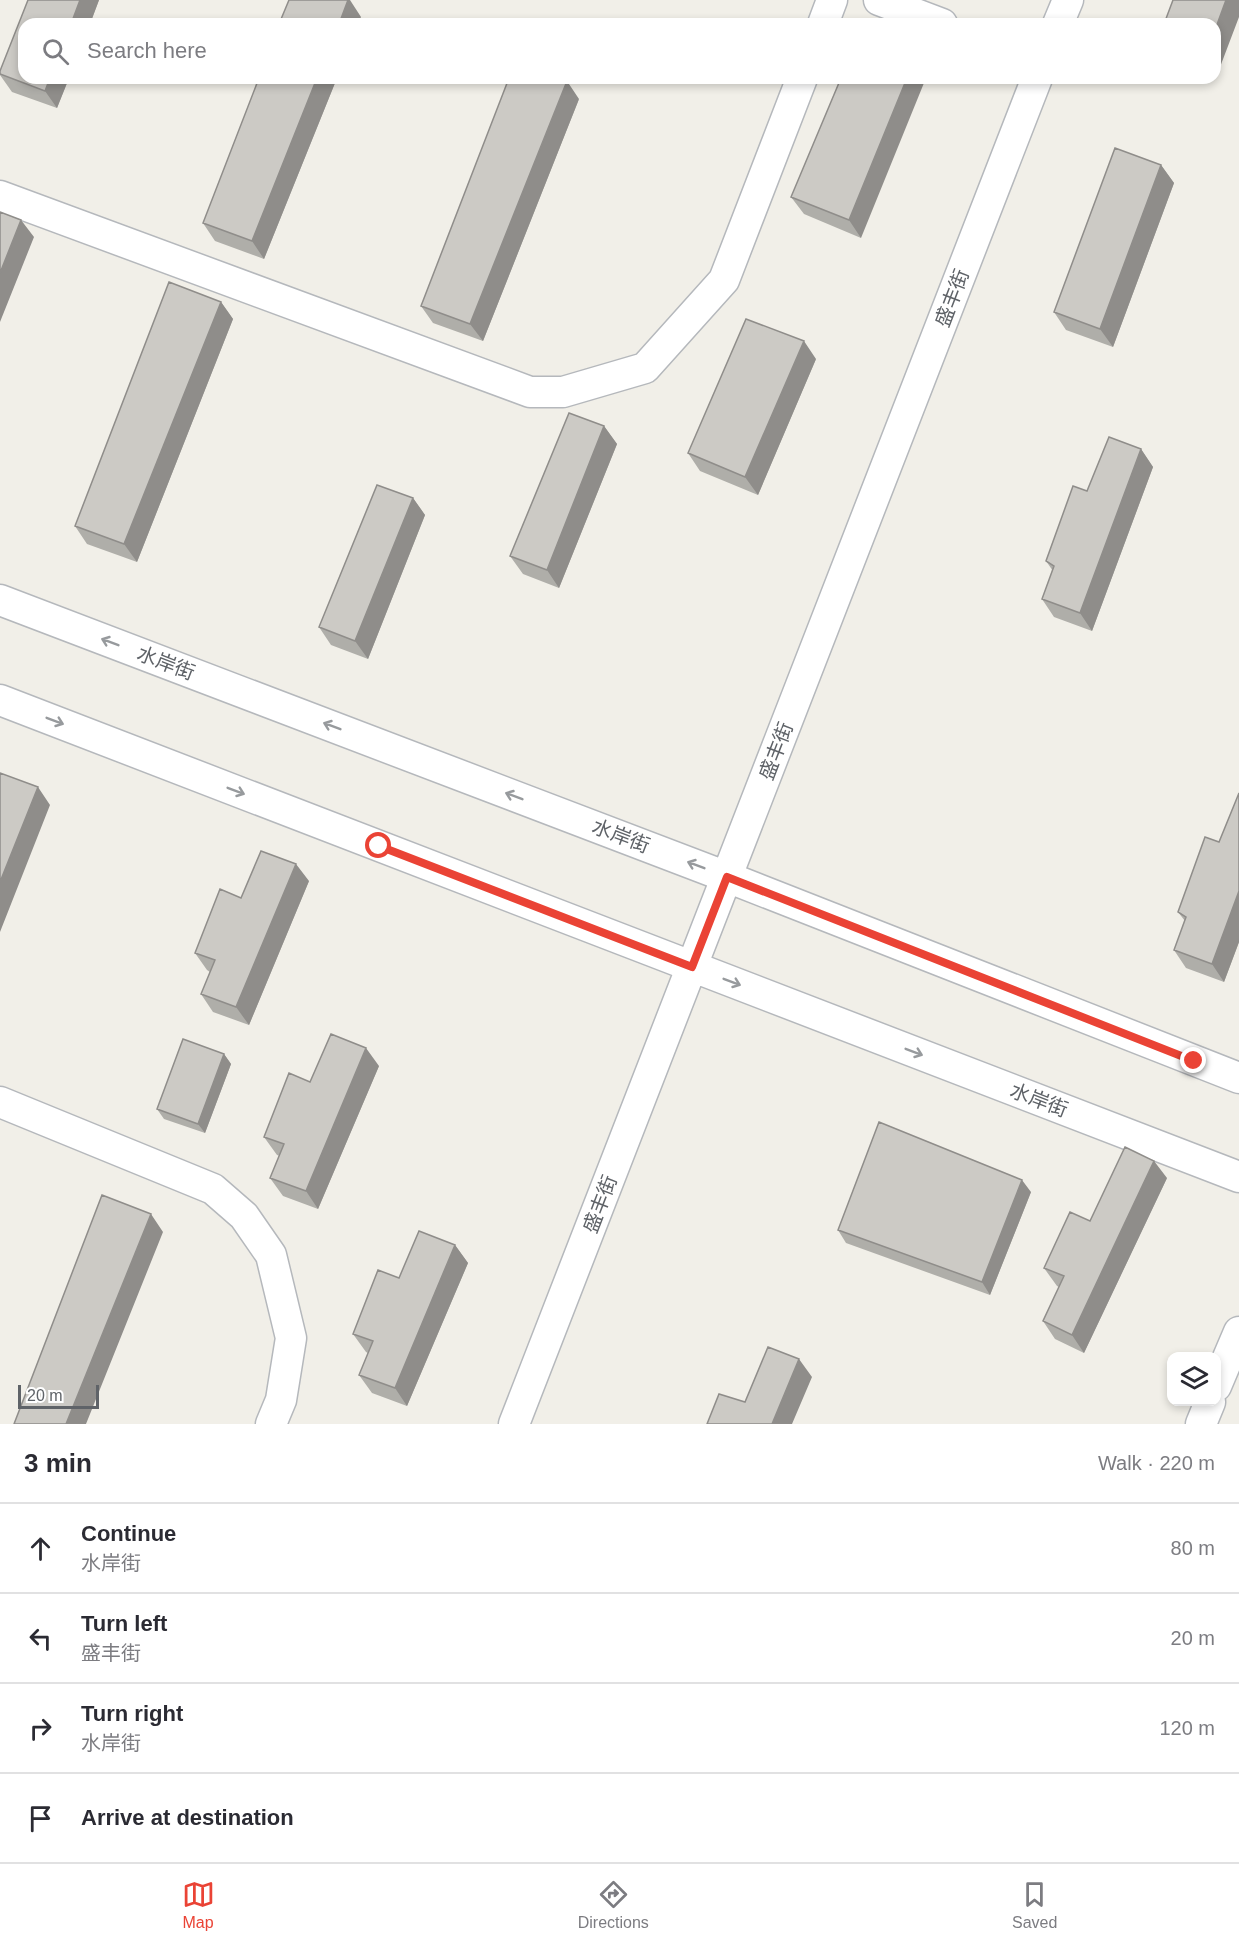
<!DOCTYPE html>
<html lang="en">
<head>
<meta charset="utf-8">
<style>
	:root { --surface:#fff; --page:#f7f7f7; --text:#2b2b33; --muted:#7c7c81; --line:#e1e1e2; --accent:#ea4335 }
	body { margin:0; font-family:Arial,"Noto Sans SC",sans-serif; background:var(--page); color:var(--text) }
	.controls { position:absolute; right:18px; bottom:18px; display:grid; overflow:hidden; border-radius:12px; box-shadow:0 3px 9px #0003 }
	.controls button { width:54px; height:54px; display:grid; place-items:center; padding:0; border:0; border-bottom:2px solid var(--line); background:var(--surface); color:var(--text); font:30px sans-serif }
	.scale { position:absolute; left:18px; bottom:15px; width:81px; box-sizing:border-box; padding-left:6px; border:3px solid #5f6368; border-top:0; font-size:16px; line-height:21px; white-space:nowrap; color:#5f6368; -webkit-text-stroke:4px #fff; paint-order:stroke }
	.stop { position:absolute; width:18px; height:18px; margin:-14px; border:4px solid #ea4335; border-radius:50%; background:#fff }
	.stop.end { background:#ea4335; border-color:#fff; box-shadow:0 2px 6px #0008 }
	.list { margin:0; padding:0; list-style:none }
	h2 { display:flex; justify-content:space-between; align-items:center; height:78px; margin:0; padding:0 24px; font-size:26px }
	h2 small { font-size:20px; font-weight:400; color:var(--muted) }
	.list li { display:grid; grid-template-columns:39px 1fr auto; gap:18px; align-items:center; box-sizing:border-box; height:90px; padding:0 24px; border-top:2px solid var(--line) }
	.list b { display:block; font-size:22px; white-space:nowrap }
	.list p { margin:0; font-size:20px; white-space:nowrap; color:var(--muted) }
	.list em { font-size:20px; font-style:normal; color:var(--muted) }
	.icon { flex:none; width:33px; height:33px; fill:none; stroke:currentColor; stroke-width:2; stroke-linecap:round; stroke-linejoin:round }
	.map { position:relative; flex:none; width:1239px; height:1424px; overflow:hidden }
	.search { position:absolute; background:var(--surface); box-shadow:0 3px 9px #0003; left:18px; right:18px; top:18px; height:66px; display:flex; align-items:center; gap:15px; box-sizing:border-box; padding:0 21px; border-radius:18px; color:var(--muted); font-size:22px }
	.sheet { height:438px; background:var(--surface) }
	nav { display:flex; justify-content:space-around; align-items:center; box-sizing:border-box; height:84px; border-top:2px solid var(--line); background:var(--surface); font-size:16px; color:var(--muted) }
	nav a { display:grid; justify-items:center; gap:3px }
	nav .on { color:var(--accent) }
	.map>svg:first-child { display:block }
	.lines { fill:none; stroke-linecap:round; stroke-linejoin:round }
	.minor-casing { stroke:#b5b8bc; stroke-width:33 }
	.minor { stroke:#fff; stroke-width:30 }
	.wall { fill:#afaea9 }
	.shaded-wall { fill:#8f8d8a }
	.building { fill:#cccac5; stroke:#8f8d8a; stroke-width:1.5 }
	.oneway { stroke:#979a9d }
	.route { stroke:#ea4335; stroke-width:8 }
	.labels { text-anchor:middle; dominant-baseline:central; stroke-width:4.5; stroke-linejoin:round; paint-order:stroke }
	.street-label { font-size:20px; fill:#5f6368; stroke:#fff }
</style>
</head>
<body>
<div class="map">
<svg width="1239" height="1424" viewBox="0 0 1239 1424">
	<rect width="100%" height="100%" fill="#f1efe8"/>
	<g class="lines">
		<defs>
			<path id="minor" d="M879,0L942,24
				M823,24L832,0
				M1058,24L1068,0
				M0,196L530,392H563L645,368L724,280L802,78
				M0,600L727,877L1239,1078
				M0,700L1239,1177
				M0,1102L213,1189L244,1216L271,1255L291,1338L281,1400L271,1424
				M1216,1386L1239,1332
				M514,1424L1037,78
				M1201,1424L1210,1402"/>
		</defs>
		<use href="#minor" class="minor-casing"/>
		<use href="#minor" class="minor"/>
	</g>
	<path class="wall" d="M28,0H99L90,24H24V78H69L57,108L12,92L0,75V71Z
		M259,78H337L264,259L215,241L203,223Z
		M841,78L861,238L804,214L791,197Z
		M579,99L483,341L433,323L421,306Z
		M1161,165L1174,183L1113,347L1066,330L1054,312Z
		M221,302L233,319L137,562L87,544L75,526Z
		M816,359L758,495L700,471L688,453Z
		M604,426L617,444L559,588L523,574L510,556Z
		M1141,449L1153,467L1092,631L1054,617L1042,599L1053,571L1046,561L1087,491Z
		M413,498L425,515L368,659L331,645L319,627Z
		M1239,793V942L1224,982L1186,968L1174,950L1185,921L1178,912L1219,842Z
		M309,881L249,1025L213,1012L201,994L210,972L207,970L195,953L241,898Z
		M224,1054L231,1064L205,1133L164,1119L157,1109Z
		M379,1066L318,1209L283,1196L270,1178L280,1156L277,1155L264,1137L310,1082Z
		M1167,1178L1084,1353L1055,1339L1043,1321L1059,1287L1057,1286L1044,1268L1090,1221Z
		M1031,1192L990,1295L846,1243L838,1230Z
		M455,1245L468,1263L407,1406L372,1393L359,1375L368,1353L366,1352L353,1334L399,1278Z"/>
	<path class="shaded-wall" d="M80,0H99L90,24H71Z
		M348,0H350L361,17L358,24H339Z
		M1226,0H1239V17L1217,75L1215,71V30Z
		M50,78H69L57,108L45,91Z
		M317,78H337L264,259L252,241Z
		M907,78H926L861,238L849,220Z
		M567,81L579,99L483,341L470,324Z
		M1161,165L1174,183L1113,347L1100,329Z
		M21,220L34,237L0,322V273Z
		M221,302L233,319L137,562L124,544Z
		M804,341L816,359L758,495L745,477Z
		M604,426L617,444L559,588L547,570Z
		M1141,449L1153,467L1092,631L1080,613Z
		M413,498L425,515L368,659L355,641Z
		M38,787L50,805L0,932V882Z
		M296,864L309,881L249,1025L236,1007Z
		M1239,891V942L1224,982L1212,964Z
		M366,1048L379,1066L318,1209L306,1191Z
		M224,1054L231,1064L205,1133L198,1124Z
		M1154,1161L1167,1178L1084,1353L1072,1335Z
		M1022,1180L1031,1192L990,1295L982,1282Z
		M151,1214L163,1232L86,1424H66Z
		M455,1245L468,1263L407,1406L395,1388Z
		M799,1359L812,1377L792,1424H772Z"/>
	<path class="building" d="M28,0H80L71,24H24V78H50L45,91L0,74V71Z
		M289,0H348L339,24H279Z
		M1173,0H1226L1215,30V24H1164Z
		M259,78H317L252,241L203,223Z
		M509,78H558L567,81L470,324L421,306Z
		M841,78H907L849,220L791,197Z
		M1115,148L1161,165L1100,329L1054,312Z
		M0,212L21,220L0,273Z
		M169,282L221,302L124,544L75,526Z
		M746,319L804,341L745,477L688,453Z
		M569,413L604,426L547,570L510,556Z
		M1109,437L1141,449L1080,613L1042,599L1054,566L1046,561L1073,486L1087,491Z
		M377,485L413,498L355,641L319,627Z
		M0,773L38,787L0,882Z
		M1239,793V891L1212,964L1174,950L1186,917L1178,912L1205,837L1219,842Z
		M261,851L296,864L236,1007L201,994L215,960L195,953L220,889L241,898Z
		M331,1034L366,1048L306,1191L270,1178L284,1144L264,1137L289,1073L310,1082Z
		M183,1039L224,1054L198,1124L157,1109Z
		M879,1122L1022,1180L982,1282L838,1230Z
		M1125,1147L1154,1161L1072,1335L1043,1321L1064,1276L1044,1268L1070,1212L1090,1221Z
		M102,1195L151,1214L66,1424H14Z
		M419,1231L455,1245L395,1388L359,1375L373,1341L353,1334L378,1270L399,1278Z
		M768,1347L799,1359L772,1424H707L719,1394L745,1402Z"/>
	<defs><path id="oneway-shaft" d="M-6 0H5M1.5-3L5.5 0L1.5 3" fill="none" stroke-width="1.6" stroke-linecap="round" stroke-linejoin="round" transform="scale(1.5)"/></defs>
	<g class="oneway">
		<use href="#oneway-shaft" transform="translate(110 642) rotate(-159)"/>
		<use href="#oneway-shaft" transform="translate(55 721) rotate(21)"/>
		<use href="#oneway-shaft" transform="translate(332 726) rotate(-159)"/>
		<use href="#oneway-shaft" transform="translate(236 791) rotate(21)"/>
		<use href="#oneway-shaft" transform="translate(514 796) rotate(-159)"/>
		<use href="#oneway-shaft" transform="translate(696 865) rotate(-159)"/>
		<use href="#oneway-shaft" transform="translate(732 982) rotate(21)"/>
		<use href="#oneway-shaft" transform="translate(914 1052) rotate(21)"/>
	</g>
	<g class="lines">
		<path class="route" d="M379,846L692,967L727,877L1194,1061"/>
	</g>
	<g class="labels">
		<g class="street-label">
			<text transform="translate(952 298) rotate(-69)">盛丰街</text>
			<text transform="translate(166 663) rotate(21)">水岸街</text>
			<text transform="translate(776 751) rotate(-69)">盛丰街</text>
			<text transform="translate(621 836) rotate(21)">水岸街</text>
			<text transform="translate(1039 1100) rotate(21)">水岸街</text>
			<text transform="translate(600 1204) rotate(-69)">盛丰街</text>
		</g>
	</g>
</svg>
<div class="controls">
<button><svg class="icon" aria-label="layers" viewBox="0 0 24 24"><path d="M12 4l9 5-9 5-9-5zM3 14l9 5 9-5"/></svg></button>
</div>
<div class="scale">20 m</div>
<div class="stop" style="left:379px;top:846px"></div>
<div class="stop end" style="left:1194px;top:1061px"></div>
<div class="search"><svg class="icon" aria-label="search" viewBox="0 0 24 24"><circle cx="10" cy="10" r="6"/><path d="M15 15l6 6"/></svg>Search here</div>
</div>
<section class="sheet">
<h2>3 min<small>Walk · 220 m</small></h2>
<ul class="list">
<li><svg class="icon" aria-label="ahead" viewBox="0 0 24 24"><path d="M12 20V5M6 11l6-6 6 6"/></svg><div><b>Continue</b><p>水岸街</p></div><em>80 m</em></li>
<li><svg class="icon" aria-label="left" viewBox="0 0 24 24"><path d="M17 20v-9H6M10 6l-5 5 5 5"/></svg><div><b>Turn left</b><p>盛丰街</p></div><em>20 m</em></li>
<li><svg class="icon" aria-label="right" viewBox="0 0 24 24"><path d="M7 20v-9h11M14 6l5 5-5 5"/></svg><div><b>Turn right</b><p>水岸街</p></div><em>120 m</em></li>
<li><svg class="icon" aria-label="arrive" viewBox="0 0 24 24"><path d="M6 21V4h12l-3 4 3 4H6"/></svg><div><b>Arrive at destination</b></div></li>
</ul>
</section>
<nav>
<a class="on"><svg class="icon" aria-label="map" viewBox="0 0 24 24"><path d="M3 6l6-2 6 2 6-2v14l-6 2-6-2-6 2zM9 4v14M15 6v14"/></svg>Map</a>
<a><svg class="icon" aria-label="directions" viewBox="0 0 24 24"><path d="M12 3l9 9-9 9-9-9zM9 14v-3h6M13 9l2 2-2 2"/></svg>Directions</a>
<a><svg class="icon" aria-label="saved" viewBox="0 0 24 24"><path d="M7 4h10v16l-5-4-5 4z"/></svg>Saved</a>
</nav>
</body>
</html>
